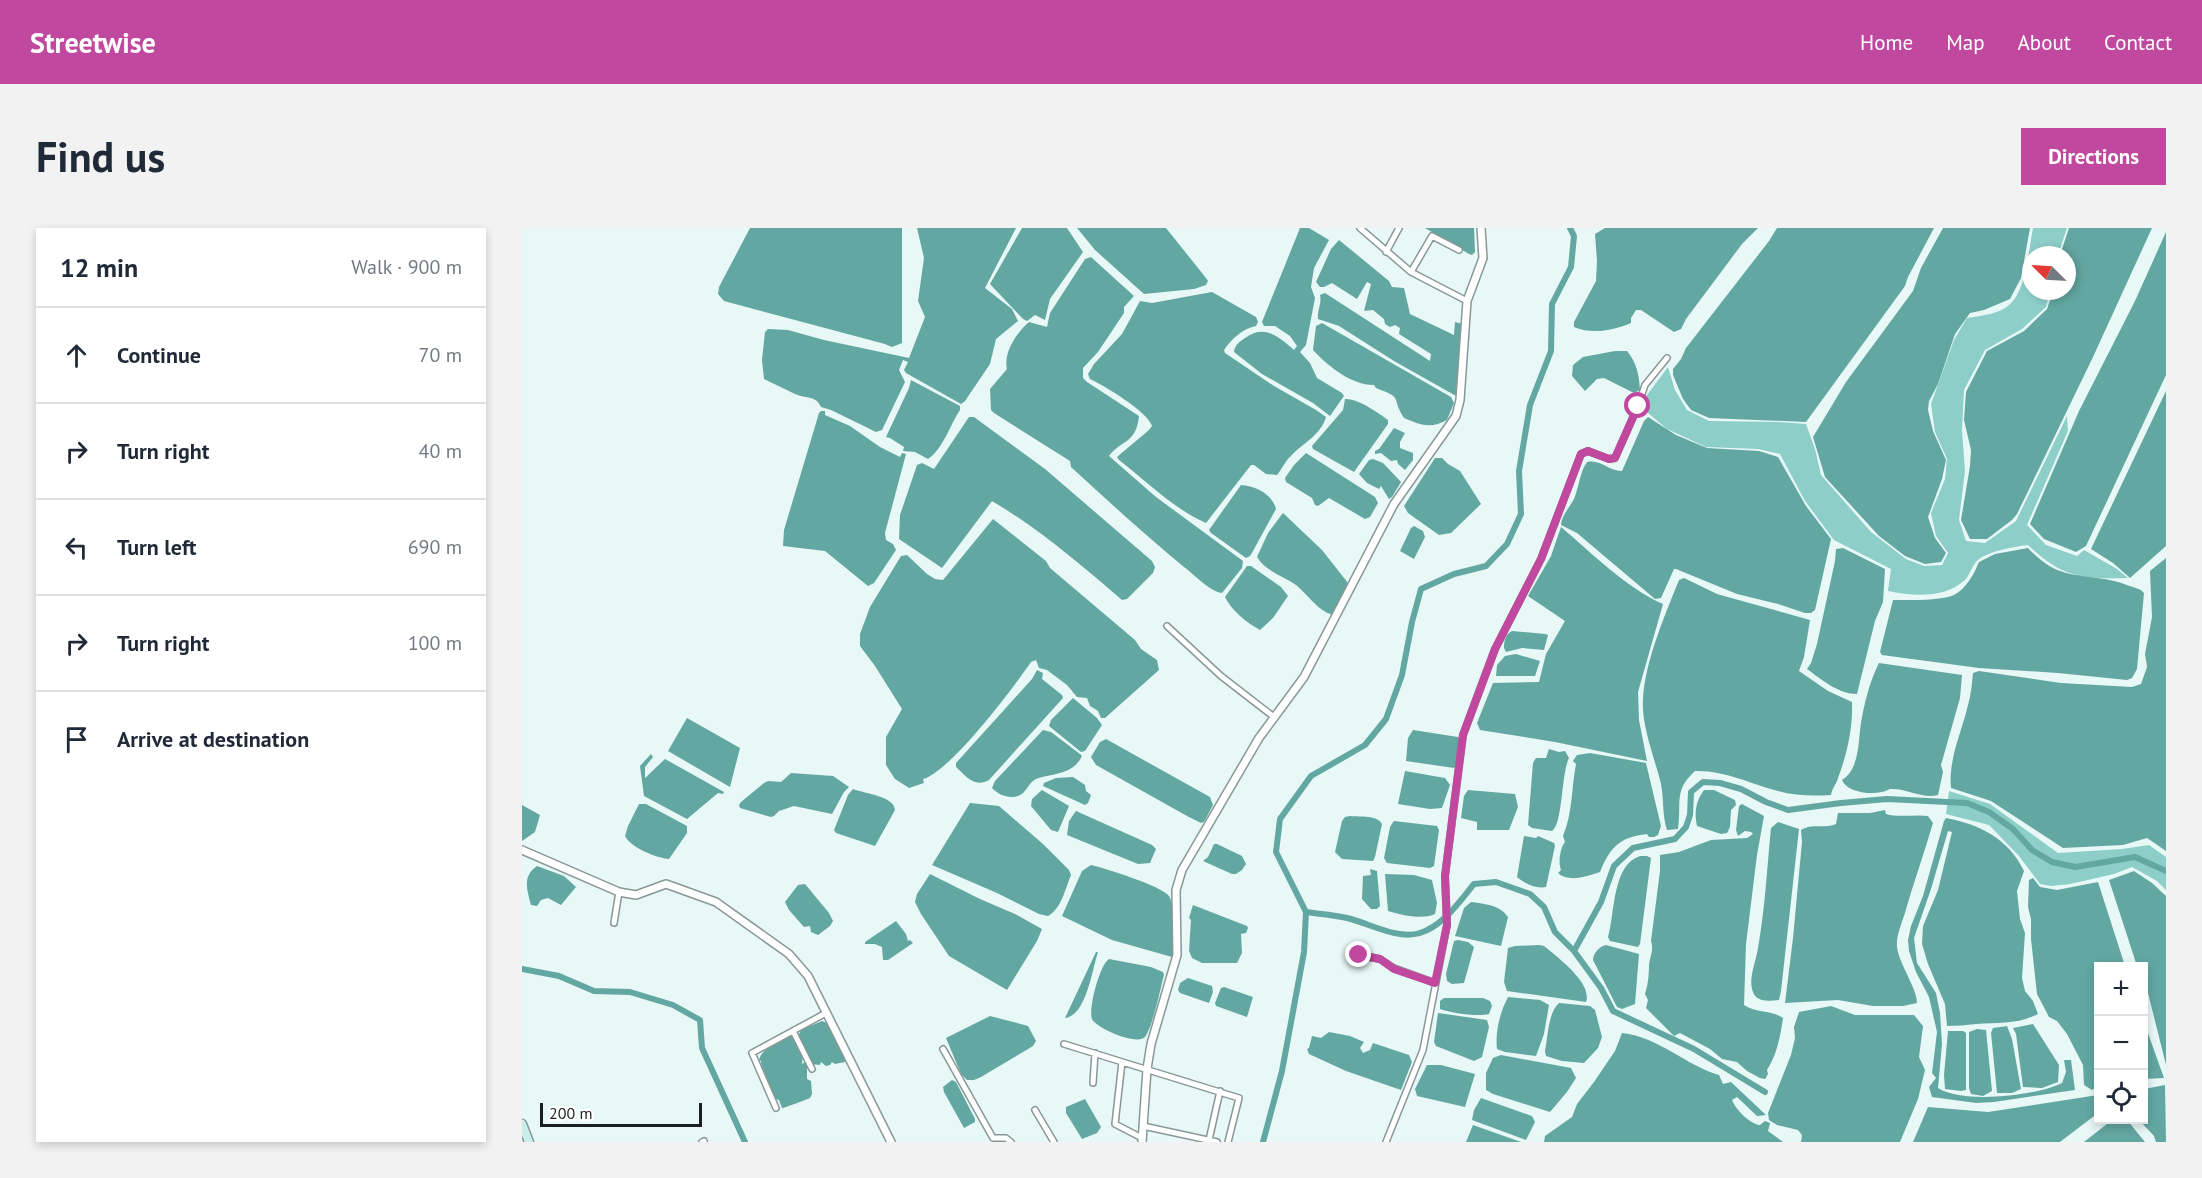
<!DOCTYPE html>
<html lang="en">
<head>
<meta charset="utf-8">
<style>
	:root { --surface:#fff; --page:#f2f2f3; --text:#1f2937; --muted:#747a83; --line:#e0e1e3; --accent:#c0499f }
	body { margin:0; font-family:"PT Sans",sans-serif; background:var(--page); color:var(--text) }
	.controls { position:absolute; right:18px; bottom:18px; display:grid; overflow:hidden; border-radius:0px; box-shadow:0 3px 9px #0003 }
	.controls button { width:54px; height:54px; display:grid; place-items:center; padding:0; border:0; border-bottom:2px solid var(--line); background:var(--surface); color:var(--text); font:30px sans-serif }
	.compass { position:absolute; left:1500px; top:18px; width:54px; height:54px; border-radius:50%; background:var(--surface); box-shadow:0 3px 9px #0003; rotate:294deg }
	.scale { position:absolute; left:18px; bottom:15px; width:162px; box-sizing:border-box; padding-left:6px; border:3px solid #1a201f; border-top:0; font-size:16px; line-height:21px; white-space:nowrap; color:#1a201f; -webkit-text-stroke:4px #fff; paint-order:stroke }
	.stop { position:absolute; width:18px; height:18px; margin:-14px; border:4px solid #c0499f; border-radius:50%; background:#fff }
	.stop.end { background:#c0499f; border-color:#fff; box-shadow:0 2px 6px #0008 }
	.list { margin:0; padding:0; list-style:none }
	h2 { display:flex; justify-content:space-between; align-items:center; height:78px; margin:0; padding:0 24px; font-size:26px }
	h2 small { font-size:20px; font-weight:400; color:var(--muted) }
	.list li { display:grid; grid-template-columns:39px 1fr auto; gap:18px; align-items:center; box-sizing:border-box; height:96px; padding:0 24px; border-top:2px solid var(--line) }
	.list b { display:block; font-size:22px; white-space:nowrap }
	.list em { font-size:20px; font-style:normal; color:var(--muted) }
	.icon { flex:none; width:33px; height:33px; fill:none; stroke:currentColor; stroke-width:2; stroke-linecap:round; stroke-linejoin:round }
	.map { position:relative; flex:none; width:1644px; height:914px; overflow:hidden; border-radius:0px }
	header { display:flex; align-items:center; gap:36px; box-sizing:border-box; height:84px; padding:0 30px; background:var(--accent); color:#fff }
	header strong { font-size:28px }
	nav { display:flex; gap:33px; margin-inline-start:auto; font-size:21px }
	.intro { display:flex; align-items:center; justify-content:space-between; box-sizing:border-box; height:144px; padding:0 36px }
	h1 { margin:0; font-size:42px }
	.button { padding:15px 27px; border-radius:0px; background:var(--accent); color:#fff; font-size:21px; font-weight:700 }
	main { display:flex; gap:36px; padding:0 36px }
	aside { flex:1; background:var(--surface); border-radius:0px; box-shadow:0 3px 9px #0003 }
	.map>svg:first-child { display:block }
	.green { fill:#8dcec9 }
	.water { fill:#63a7a2 }
	.lines { fill:none; stroke-linecap:round; stroke-linejoin:round }
	.canal { stroke:#63a7a2; stroke-width:6 }
	.minor-casing { stroke:#899897; stroke-width:8 }
	.tertiary-casing { stroke:#899897; stroke-width:10 }
	.secondary-casing { stroke:#899897; stroke-width:11 }
	.minor { stroke:#fff; stroke-width:5 }
	.tertiary { stroke:#fff; stroke-width:7 }
	.secondary { stroke:#caeeec; stroke-width:8 }
	.route { stroke:#c0499f; stroke-width:8 }
</style>
</head>
<body>
<header>
<strong>Streetwise</strong>
<nav><a>Home</a><a>Map</a><a>About</a><a>Contact</a></nav>
</header>
<div class="intro"><h1>Find us</h1><a class="button">Directions</a></div>
<main>
<aside>
<h2>12 min<small>Walk · 900 m</small></h2>
<ul class="list">
<li><svg class="icon" aria-label="ahead" viewBox="0 0 24 24"><path d="M12 20V5M6 11l6-6 6 6"/></svg><div><b>Continue</b></div><em>70 m</em></li>
<li><svg class="icon" aria-label="right" viewBox="0 0 24 24"><path d="M7 20v-9h11M14 6l5 5-5 5"/></svg><div><b>Turn right</b></div><em>40 m</em></li>
<li><svg class="icon" aria-label="left" viewBox="0 0 24 24"><path d="M17 20v-9H6M10 6l-5 5 5 5"/></svg><div><b>Turn left</b></div><em>690 m</em></li>
<li><svg class="icon" aria-label="right" viewBox="0 0 24 24"><path d="M7 20v-9h11M14 6l5 5-5 5"/></svg><div><b>Turn right</b></div><em>100 m</em></li>
<li><svg class="icon" aria-label="arrive" viewBox="0 0 24 24"><path d="M6 21V4h12l-3 4 3 4H6"/></svg><div><b>Arrive at destination</b></div></li>
</ul>
</aside>
<div class="map">
<svg width="1644" height="914" viewBox="0 0 1644 914">
	<rect width="100%" height="100%" fill="#e7f8f6"/>
	<path class="green" d="M1511,0H1545L1536,27H1509V63H1528L1524,79L1500,101L1463,122L1442,162L1440,202L1443,243L1437,292L1444,313L1463,315L1494,293L1545,188L1546,203L1505,297L1524,317L1555,328L1562,322L1595,341L1606,350C1559,351 1541,350 1506,317C1491,319 1467,323 1456,332C1450,337 1448,347 1443,352C1422,371 1392,368 1366,363L1369,341L1312,312L1283,273L1258,226L1236,221L1184,219L1145,201L1126,185L1125,167L1146,139L1153,162L1165,182L1187,193L1257,194L1284,196L1293,221L1299,247L1349,304L1384,331L1402,338L1420,337L1426,325L1414,308L1409,285L1423,251L1425,231L1413,204L1409,176L1432,112L1445,90C1459,88 1479,86 1489,75C1504,61 1507,20 1511,0Z
		M1427,563L1468,576L1536,625L1600,621L1627,617L1644,629V662L1635,653L1610,639L1592,646L1548,656L1529,658L1518,656L1497,628L1467,597L1424,586Z"/>
	<path class="water" d="M228,0H380V115L370,119L363,116L202,73L196,66L197,59Z
		M395,0H494L463,60L490,81L496,93L474,111L468,136L443,173L439,176L384,145L382,142L386,134L381,132L377,142L383,154L360,202L354,204L309,182L299,179C294,167 284,171 273,166C263,161 252,156 242,151L240,132L243,104L246,101L266,102L302,112L387,130L403,89L396,73L402,30Z
		M500,0H545L561,24L528,71L523,92L513,87L505,93L501,91L468,56Z
		M555,0H644L684,50L686,53L684,57L672,61L622,66L573,22Z
		M778,0H787L807,12L792,40L789,59L793,70L784,117L778,124L788,135L795,150L820,165L822,168L808,188L791,175L740,146L712,124C713,117 717,114 723,110C742,96 756,108 772,122L775,118L768,108L753,98H742L740,94Z
		M903,0H952L953,24L950,27L947,26Z
		M1083,0H1236L1220,16L1164,91L1159,101L1152,104L1119,82H1114L1109,90V95C1092,102 1070,107 1052,99V94L1074,53L1075,33L1073,6Z
		M1255,0H1412L1386,49L1383,58L1284,194L1187,190L1169,182L1161,171L1151,147V141L1159,131L1164,120L1247,13Z
		M1421,0H1508L1499,50L1488,71L1462,82L1448,85L1433,106L1416,156L1407,173L1406,182L1411,203L1424,232L1420,251L1406,289L1413,310L1424,325L1419,334L1403,336L1383,328L1357,308L1303,249L1291,209L1324,154L1391,63L1399,40Z
		M1547,0H1630L1571,129L1495,286L1490,292L1465,311H1448L1439,292L1448,238L1449,222L1442,192L1444,164L1465,123L1502,103L1525,81L1531,63H1545V27H1538Z
		M1644,4V147L1564,318L1554,324L1522,311L1508,296L1557,183L1613,73Z
		M817,12L867,53L870,59L882,60L888,86L932,107L933,94L941,96L936,166L934,168L872,133L817,98L796,91C795,82 800,76 798,67L803,65L908,133L909,126L877,106L878,100L873,97L868,99L863,96L862,91L851,82L842,83L849,56L845,54L835,71L810,55L802,59H798L794,54L809,21Z
		M569,29L612,68L602,79V85L576,124L561,140V150L565,154L617,188C614,216 600,211 587,228L634,269L721,333L720,340L700,365C687,363 673,347 662,339C623,307 586,273 549,239L548,233L472,185L469,182L468,161L485,141C481,125 495,104 507,94L525,99L528,85L563,31Z
		M690,64L734,89L736,94L734,98C722,100 709,111 702,122L703,125L752,158L794,182L804,189C799,207 781,215 769,228C763,233 760,241 755,247L744,246L732,237H729L684,295C652,281 624,253 597,232L595,229L627,202L630,198C626,184 583,158 568,151L566,146L572,136L600,106L618,73L630,75Z
		M800,95L929,169L932,175L925,192C909,201 898,197 882,190C868,168 883,171 854,160L852,157C829,157 806,138 791,122L794,98Z
		M1093,123H1105C1115,135 1117,147 1118,162L1112,165L1082,150L1075,151L1063,163L1050,148L1051,137L1061,129Z
		M389,152L438,178V182C428,197 421,221 406,231L393,224L381,223L382,219L368,210L364,209L387,160Z
		M1644,163V318L1608,350L1591,335L1569,321Z
		M823,171C835,170 857,185 866,192V196L832,244L791,221L790,218L821,182Z
		M299,183H303V187L328,198L358,219L378,229L380,225L384,226L363,305L364,312L371,316L374,322L352,355L346,358L303,323L261,318L262,302L297,185Z
		M447,189H452L523,241L630,333L633,339L631,345L605,371L600,372C559,337 516,300 470,273L420,340L377,311L378,287L395,237L400,235L412,241Z
		M1126,189L1154,207L1185,220L1237,223L1256,229L1284,278L1309,311L1293,382L1289,385H1283L1256,376L1215,366L1154,341H1152L1139,370L1133,371L1055,305L1039,297C1040,287 1047,280 1052,271C1057,259 1058,243 1065,234C1079,231 1086,243 1100,243L1122,193Z
		M872,200L883,205L878,214V220L891,225V232L883,242L876,236L875,232L869,233L859,225L853,226V223L857,221Z
		M784,225L853,269L856,275L848,289L843,291L807,270L796,278L793,277L790,270L764,254L763,250L772,237Z
		M913,230H920L926,236L938,243L959,276L929,305L917,307L886,285L882,278Z
		M851,231L861,235L879,254L870,269L867,271L859,258L857,261L845,255L837,246L847,232Z
		M719,257C734,258 750,266 754,281L731,323L728,328L724,330L689,305L687,302Z
		M761,285L800,322L826,355L811,387C796,383 786,367 774,357C761,348 743,343 735,329L746,305Z
		M471,291L524,333L528,340L613,412L619,421L635,432L637,442L583,490H579L576,483L568,478L565,470L555,469L545,457L525,442L517,440L514,432L509,434C492,459 428,544 401,551L402,555L387,560L373,551L364,537V509L380,481L353,438L338,418V406L348,379L379,328L385,327L405,346L413,351L421,352Z
		M892,298L901,303L903,309L892,331L878,323L889,300Z
		M1039,299C1071,326 1103,359 1141,376L1116,464L1117,492L1125,533L1033,514L958,502L955,495L971,455L1017,454L1024,426L1043,393L1006,368L1029,328Z
		M1321,320L1363,341L1361,374L1353,393L1335,466C1317,466 1300,452 1285,441L1289,435L1295,416L1313,333L1314,321Z
		M1506,320C1536,352 1553,345 1592,353C1601,355 1610,359 1619,362L1622,365L1615,441L1610,450L1605,452L1536,445L1457,440L1360,427L1358,424L1371,372C1385,372 1419,373 1432,367C1444,361 1452,346 1457,334L1473,326Z
		M1644,330V623L1625,610L1601,617L1541,620L1469,573L1429,560C1426,532 1440,503 1446,477C1449,467 1450,455 1451,445L1457,443L1539,455L1610,459L1619,456L1625,439L1623,426L1630,389L1628,343Z
		M725,338H729L759,359L766,368L751,390L738,402C725,395 709,382 703,369Z
		M1162,350L1195,366L1288,392L1282,429L1277,443L1306,463L1330,474C1331,500 1325,526 1316,550C1314,557 1310,560 1309,567C1292,568 1273,568 1256,563C1229,556 1202,542 1173,543C1151,563 1160,575 1156,601L1145,602C1140,587 1142,571 1139,556C1133,531 1119,497 1121,471C1123,433 1143,387 1157,352Z
		M990,403L1023,406L1026,407L1022,422L1000,420L984,424L982,420C982,413 983,407 990,403Z
		M994,426L1018,433L1013,448H974L975,437L983,428Z
		M1357,435L1440,447L1438,470L1419,537L1421,544L1416,567C1399,571 1385,560 1368,561C1365,562 1362,564 1359,564C1347,567 1325,564 1320,552C1338,541 1336,513 1339,495C1342,476 1348,452 1357,435Z
		M515,442L521,445L520,451L540,467L541,470L467,552C452,560 444,548 434,539V535L510,451Z
		M551,470L575,490L580,497L563,523L559,524L527,498L529,492Z
		M165,490L218,520L208,559L146,523Z
		M521,502L529,504L558,526L560,528C551,547 531,545 514,551C508,554 506,560 501,565C492,573 477,568 470,560L473,553Z
		M891,502L936,509L938,512L935,536L932,540L884,533L886,510Z
		M584,511L688,569L691,577L682,594L679,595L665,588L574,537L569,529L578,514Z
		M1027,521L1037,524L1043,523L1047,530C1039,546 1041,596 1030,603L1010,600L1006,597L1011,535L1014,530H1024Z
		M1068,525L1124,535L1139,598L1136,607L1132,609H1127L1125,606C1098,609 1088,619 1078,644C1066,648 1047,655 1036,645L1039,642C1036,635 1038,620 1043,614L1041,608C1051,584 1049,562 1054,536L1051,533L1055,527Z
		M129,526L131,529L123,539V550L143,531L202,564L201,566L196,565L165,591L122,568L118,538Z
		M883,543L923,550L928,557L920,580L908,581L876,576Z
		M269,545L311,548L327,559L322,564L310,586L272,578L257,583L252,588L249,589L218,580L217,577L219,574L242,555L246,553L259,554Z
		M551,549L563,557L564,563L569,567L566,575L563,577L521,558L522,555L534,550Z
		M331,561C344,566 372,568 373,582L353,618L314,605L312,602L326,567Z
		M520,562L547,578L536,604L529,602L509,578L510,571Z
		M946,562L993,566L996,579L987,602H955V594L939,590L942,568Z
		M1182,562H1192L1213,572L1214,577L1209,582L1208,599L1205,605L1199,606L1175,598C1172,584 1174,573 1182,562Z
		M448,575L477,578L521,616L547,642L549,647C543,661 540,680 526,688L517,686L475,665L410,637Z
		M117,576H124L165,598V605L147,631C135,630 109,620 103,608L106,598Z
		M1220,576L1242,588L1235,627L1224,716L1222,777C1233,785 1250,782 1261,790C1258,810 1255,826 1245,842L1246,846L1243,851L1238,850L1225,843L1215,834L1200,831L1188,821L1158,805L1152,808L1124,780L1126,772L1123,766C1126,756 1127,748 1127,737C1128,728 1132,723 1129,713L1138,643V627L1157,624L1189,612L1225,610L1231,606L1229,604L1223,603L1216,608L1214,602L1217,578Z
		M0,577L18,587L13,604L0,613Z
		M1363,582L1364,586C1376,590 1392,586 1406,588L1411,595C1402,626 1391,656 1382,688C1379,697 1374,709 1375,719C1377,736 1395,760 1395,775L1381,778H1351L1316,772L1263,775L1271,710L1280,614L1279,602C1290,595 1302,601 1314,596L1316,585H1348Z
		M554,583L630,617L634,621L628,635L616,636L545,607L547,593Z
		M828,588C839,589 855,587 860,596L853,629L851,633L820,631L813,624L820,593L823,589Z
		M1424,590C1457,596 1487,611 1502,643L1495,663L1498,691L1503,705L1500,750L1503,763L1511,773L1516,786C1494,797 1477,794 1454,796C1444,797 1435,798 1425,798L1423,776L1406,736L1400,716L1401,698L1416,662L1430,604L1426,603L1409,661L1392,710L1395,735L1414,765L1418,785L1420,816L1416,860C1440,876 1515,868 1540,855L1544,844L1542,832H1549L1553,862L1472,874L1454,875L1410,869L1407,859L1414,850L1410,845L1415,804L1407,769L1394,744L1387,723L1386,712L1389,698L1401,668L1422,593Z
		M872,593L915,598L917,602L912,638L908,640L865,635L862,630L868,599Z
		M1256,594L1277,601L1259,763L1257,772C1246,773 1233,775 1230,761C1227,749 1234,733 1236,720C1243,681 1245,640 1249,600Z
		M1002,608L1014,610L1016,608L1032,615L1033,618L1024,659C1014,661 1003,656 995,649Z
		M692,616H695L720,628L724,636L720,642L714,646H710L681,633L686,629Z
		M1118,628H1125L1129,630L1118,716L1116,719L1088,713L1086,709C1093,685 1090,637 1118,628Z
		M569,637C582,640 640,658 647,668C654,679 654,716 650,729L590,712L540,688L560,643Z
		M15,638L42,648L54,659L39,677L26,670L19,672L15,678L9,677C5,662 0,648 15,638Z
		M848,641L855,643L858,678L855,681H849L840,671L841,648L849,647Z
		M1612,643L1630,655L1644,668V837L1625,761L1622,755V738H1615L1587,652Z
		M408,646L458,671L493,686L520,701L515,713L485,762L427,728L399,686L393,674L395,666Z
		M863,646L892,647L910,652L915,675L913,686C901,692 879,687 866,683Z
		M1511,650L1518,659L1535,662L1576,654L1603,738H1576V858L1570,862L1562,857L1561,837L1545,806L1535,793L1527,789L1515,766L1509,711V691L1506,679L1507,652Z
		M283,656L307,685L311,693L308,698L296,707L289,704L288,698L282,699L267,682L263,674L276,657Z
		M949,674C963,676 978,677 986,689L979,718L933,708L942,680Z
		M671,677L725,698L726,700L724,705L719,706L720,725L715,735H680L670,730L667,723L669,692L667,690Z
		M374,693L384,706L386,713L388,712L391,715L366,732H361L360,719L353,716H343V714Z
		M936,712L946,714L952,719L942,755L930,756L925,753L924,746L932,713Z
		M1017,717L1022,718C1035,729 1071,755 1064,774L985,763L982,754L986,720L993,718Z
		M1084,717L1117,726L1113,776L1100,781L1095,779L1071,732C1071,725 1078,718 1084,717Z
		M574,724H576C570,742 564,788 543,790Z
		M587,731L629,739L641,744L642,747C638,762 631,798 623,809C615,818 574,800 570,791C566,781 578,736 587,731Z
		M666,750L690,758L691,764L687,775L658,765L656,762L658,755Z
		M702,759L731,769L725,789L694,778L693,775L699,760Z
		M986,769L1018,772L1027,777L1022,806L1014,828L983,824L975,821C973,804 978,784 986,769Z
		M922,770H961L968,773L970,778L967,786C955,789 930,785 918,781V773Z
		M1037,775L1068,778L1073,782L1080,809L1076,820L1062,835L1040,833L1024,828L1023,823C1026,808 1026,785 1037,775Z
		M1309,778L1333,787H1392L1401,798L1397,829L1403,842L1396,871L1378,914H1279L1280,907L1276,902L1255,897L1247,892L1246,885L1269,827L1273,810L1272,799L1277,784Z
		M916,785L965,792L967,799L960,829L952,833L914,818L912,814Z
		M468,788L506,798L514,813L511,818L459,849L452,852H445L439,846L424,810Z
		M300,793L305,795L322,829L323,834L313,836L310,834L308,837L304,838L299,834L298,837L289,836L276,808L279,802Z
		M1622,794L1642,850L1622,851Z
		M1511,796L1537,837L1536,854L1520,860L1501,859L1494,806L1491,800Z
		M1485,798L1490,811L1499,861L1490,865H1475L1469,805L1471,800Z
		M1455,801L1464,802L1470,863L1461,868L1449,866L1447,860V804Z
		M1426,803H1441L1444,805V862L1439,863L1423,861L1422,847Z
		M807,804L828,808L842,814L838,820L841,825L848,822L851,815L887,827L890,834L879,862L824,843L787,826L785,821L787,820L790,808L799,810Z
		M1100,805C1137,809 1163,837 1197,847L1201,856L1209,854L1244,887L1235,888L1215,869L1210,872C1214,882 1228,896 1238,897L1243,893L1248,895L1246,903L1261,914H1022L1023,908L1050,889L1055,876L1072,854L1093,823Z
		M262,808H269L281,827L280,836L285,833V851L289,853L290,866L288,870C283,872 263,880 260,880L257,872L253,871L239,836V833L237,832C241,817 255,820 262,808Z
		M979,827L1049,840L1054,850L1045,864L1028,884L971,866L964,862V845L971,830Z
		M905,837H919L953,846L943,879L895,868L893,861Z
		M430,852L434,854L453,891V894L442,900L422,864L421,859Z
		M1643,857L1644,914H1634L1632,908L1617,892H1622V861Z
		M1576,867V885L1538,914H1391L1406,879L1466,884Z
		M959,870L1010,888L1013,894L1004,912L950,892L952,882Z
		M563,871L579,899L575,905L560,911L544,885V879Z
		M1590,892H1605L1623,914H1562Z
		M951,897L999,914H944Z"/>
	<g class="lines">
		<path class="canal" d="M784,684C798,686 812,687 825,690C847,695 875,712 898,705C921,698 937,674 952,656L974,654L1008,666L1022,679L1033,704L1052,723L1079,760L1091,783L1172,821L1243,864
			M1052,723L1079,674L1092,638L1111,620L1153,611L1164,599L1168,587L1169,564L1181,554L1198,555L1219,561L1244,574L1266,582L1319,575L1365,571L1445,575L1467,584L1491,601L1510,622L1530,634L1553,639L1613,629L1644,643
			M0,741L37,748L72,763L108,764L151,777L178,792L180,820L223,914
			M741,914L760,843L782,724L784,684L754,624L758,591L789,548L843,517L864,491L880,447L890,394L899,361L932,346L964,338L985,316L999,286L997,243L1008,177L1029,123L1030,76L1049,39L1052,8L1048,0"/>
		<defs>
			<path id="minor" d="M838,0L889,44L945,73
				M864,24L877,0
				M889,44L910,8L937,22
				M645,398L699,448L752,489
				M92,695L97,664
				M837,727L858,731L872,740L913,755
				M271,803L290,841
				M542,816L717,870L706,914
				M421,821L471,910H484L489,914
				M600,834L593,896L620,910
				M571,855L573,825
				M254,880L230,825L304,785
				M513,882L532,914
				M621,898L695,914
				M687,912L698,863
				M180,914L182,913
				M864,914L901,822L925,697L923,648L941,507L973,421L1019,331L1059,226L1066,223L1087,231L1093,230L1116,178L1123,157L1145,130"/>
			<path id="tertiary" d="M0,622L97,664L114,667L144,656L194,674L267,726L286,748L369,914
				M620,914L625,841L629,816L655,727L654,662L660,642L737,510L782,449L872,276L934,188L938,172L945,73L961,30L959,0"/>
			<path id="secondary" d="M0,896L7,914"/>
		</defs>
		<use href="#minor" class="minor-casing"/>
		<use href="#tertiary" class="tertiary-casing"/>
		<use href="#secondary" class="secondary-casing"/>
		<use href="#minor" class="minor"/>
		<use href="#tertiary" class="tertiary"/>
		<use href="#secondary" class="secondary"/>
	</g>
	<g class="lines">
		<path class="route" d="M837,727L858,731L872,741L913,755L925,697L923,648L941,507L973,421L1019,331L1059,226L1066,223L1087,231L1093,230L1116,178"/>
	</g>
</svg>
<div class="controls">
<button>+</button>
<button>−</button>
<button><svg class="icon" aria-label="locate" viewBox="0 0 24 24"><circle cx="12" cy="12" r="6"/><path d="M12 2v4M12 18v4M2 12h4M18 12h4"/></svg></button>
</div>
<svg class="compass" viewBox="-18 -18 36 36"><path d="M0-13l5 13h-10z" fill="#e53935"/><path d="M0 13l5-13h-10z" fill="#747a83"/></svg>
<div class="scale">200 m</div>
<div class="stop" style="left:1116px;top:178px"></div>
<div class="stop end" style="left:837px;top:727px"></div>
</div>
</main>
</body>
</html>
